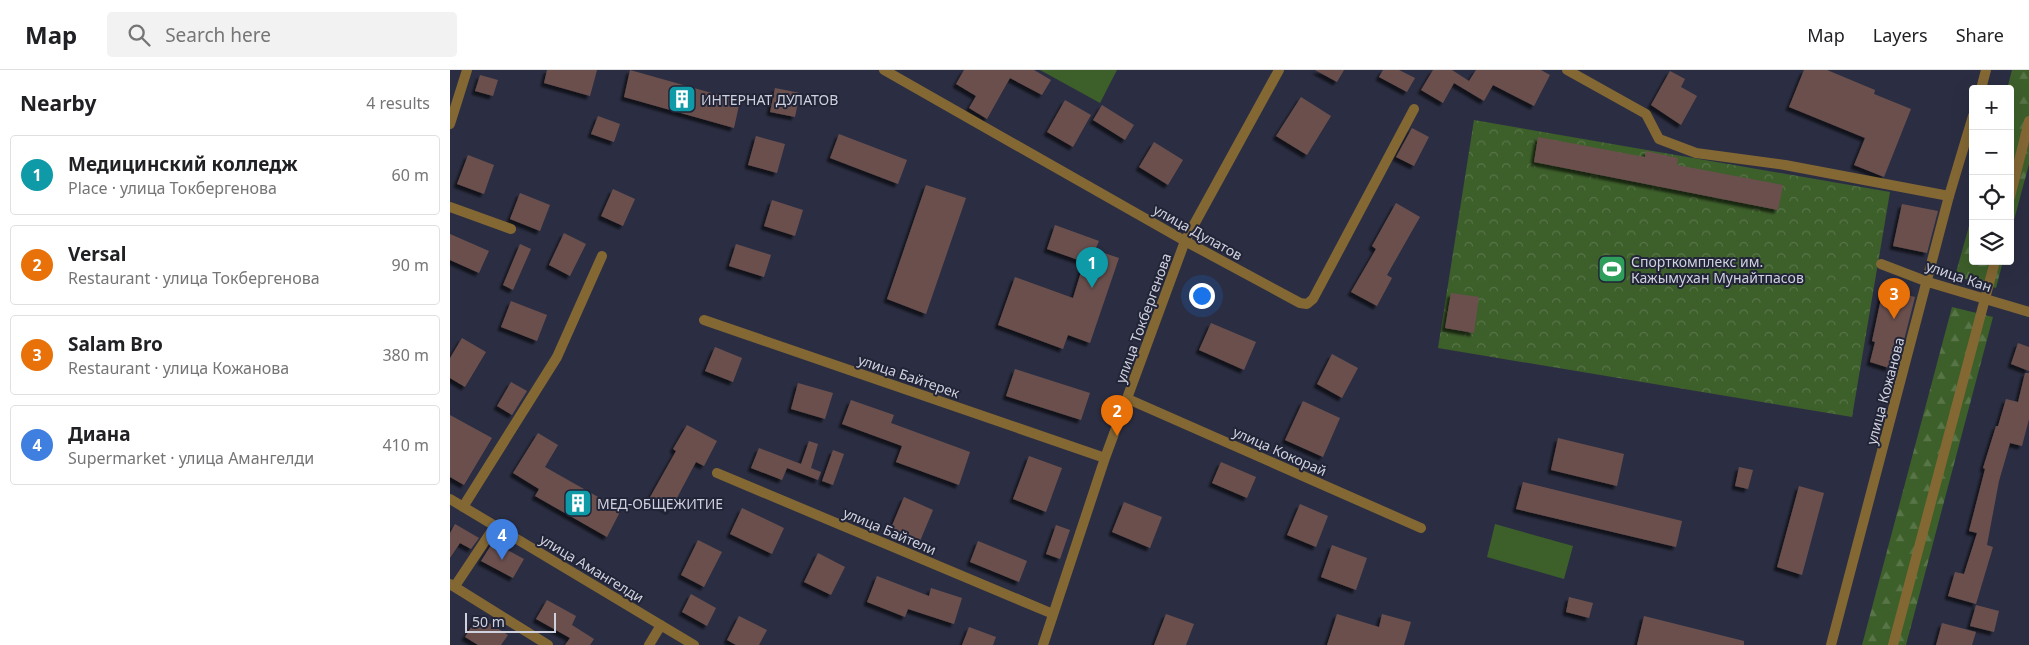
<!DOCTYPE html>
<html lang="en">
<head>
<meta charset="utf-8">
<style>
	:root { --surface:#fff; --page:#f2f2f2; --text:#202124; --muted:#757577; --line:#e0e0e0; --accent:#7f5c32 }
	body { margin:0; font-family:"Noto Sans",sans-serif; background:var(--page); color:var(--text) }
	.controls { position:absolute; right:15px; top:15px; display:grid; overflow:hidden; border-radius:5px; box-shadow:0 5px 20px #0002 }
	.controls button { width:45px; height:45px; display:grid; place-items:center; padding:0; border:0; border-bottom:1px solid var(--line); background:var(--surface); color:var(--text); font:25px sans-serif }
	.scale { position:absolute; left:15px; bottom:12px; width:91px; box-sizing:border-box; padding-left:5px; border:2px solid #cfd1de; border-top:0; font-size:14px; line-height:18px; white-space:nowrap; color:#cfd1de; -webkit-text-stroke:4px #222437; paint-order:stroke }
	.you { position:absolute; left:751px; top:225px; width:18px; height:18px; margin:-12px; border:4px solid #fff; border-radius:50%; background:#1a73e8; box-shadow:0 0 0 8px #1a73e833 }
	.badge { display:grid; place-items:center; width:32px; height:32px; border-radius:50%; background:var(--accent); color:#fff; font-size:16px; font-weight:700 }
	.pin { position:absolute; translate:-50% -41px; filter:drop-shadow(0 1px 2px #0008) }
	.pin::after { content:''; position:absolute; top:26px; width:18px; height:15px; background:inherit; clip-path:polygon(0 0,100% 0,50% 100%) }
	.list { margin:0; padding:0; list-style:none }
	h2 { display:flex; justify-content:space-between; align-items:center; height:65px; margin:0; padding:0 20px; font-size:21px }
	h2 small { font-size:16px; font-weight:400; color:var(--muted) }
	.list li { display:grid; grid-template-columns:32px 1fr auto; gap:15px; align-items:center; box-sizing:border-box; height:80px; margin:0 10px 10px; padding:0 10px; border:1px solid var(--line); border-radius:5px }
	.list b { display:block; font-size:19px; white-space:nowrap }
	.list p { margin:0; font-size:16px; white-space:nowrap; color:var(--muted) }
	.list em { font-size:16px; font-style:normal; color:var(--muted) }
	.icon { flex:none; width:28px; height:28px; fill:none; stroke:currentColor; stroke-width:2; stroke-linecap:round; stroke-linejoin:round }
	.map { position:relative; flex:none; width:1579px; height:575px; overflow:hidden }
	header { display:flex; align-items:center; gap:30px; box-sizing:border-box; height:70px; padding:0 25px; background:var(--surface); border-bottom:1px solid var(--line) }
	header strong { font-size:24px }
	nav { display:flex; gap:28px; margin-inline-start:auto; font-size:18px }
	.search { width:350px; height:45px; background:var(--page); display:flex; align-items:center; gap:12px; box-sizing:border-box; padding:0 18px; border-radius:5px; color:var(--muted); font-size:19px }
	main { display:flex }
	aside { flex:1; background:var(--surface) }
	.map>svg:first-child { display:block }
	.grass { fill:#3d5f2a }
	.forest { fill:url(#forest-firs) }
	.park { fill:url(#park-crowns) }
	.building { fill:#6a504e; filter:url(#shadow) }
	.lines { fill:none; stroke-linecap:round; stroke-linejoin:round }
	.minor { stroke:#846834; stroke-width:10 }
	.tertiary { stroke:#846834; stroke-width:10 }
	.labels { text-anchor:middle; dominant-baseline:central; stroke-width:4; stroke-linejoin:round; paint-order:stroke }
	.poi-label { font-size:14px; fill:#cfd1de; stroke:#222437; text-anchor:start }
	.street-label { font-size:14px; fill:#cfd1de; stroke:#222437 }
</style>
</head>
<body>
<header>
<strong>Map</strong>
<div class="search"><svg class="icon" aria-label="search" viewBox="0 0 24 24"><circle cx="10" cy="10" r="6"/><path d="M15 15l6 6"/></svg>Search here</div>
<nav><a>Map</a><a>Layers</a><a>Share</a></nav>
</header>
<main>
<aside>
<h2>Nearby<small>4 results</small></h2>
<ul class="list">
<li><span class="badge" style="background:#0f9aa8">1</span><div><b>Медицинский колледж</b><p>Place · улица Токбергенова</p></div><em>60 m</em></li>
<li><span class="badge" style="background:#e8710a">2</span><div><b>Versal</b><p>Restaurant · улица Токбергенова</p></div><em>90 m</em></li>
<li><span class="badge" style="background:#e8710a">3</span><div><b>Salam Bro</b><p>Restaurant · улица Кожанова</p></div><em>380 m</em></li>
<li><span class="badge" style="background:#3f7fe0">4</span><div><b>Диана</b><p>Supermarket · улица Амангелди</p></div><em>410 m</em></li>
</ul>
</aside>
<div class="map">
<svg width="1579" height="575" viewBox="0 0 1579 575">
	<defs>
		<pattern id="forest-firs" width="22" height="20" patternUnits="userSpaceOnUse" patternTransform="scale(1.25)"><rect width="22" height="20" fill="#3d5f2a"/><path d="M5 1l3.5 6h-7zM16 11l3.5 6h-7z" fill="#587548"/></pattern>
		<pattern id="park-crowns" width="20" height="18" patternUnits="userSpaceOnUse" patternTransform="scale(1.25)"><rect width="20" height="18" fill="#3d5f2a"/><path d="M2 6a3 3 0 1 1 6 0M12 15a3 3 0 1 1 6 0" fill="none" stroke="#587548"/></pattern>
		<filter id="shadow"><feDropShadow dx="-3.5" dy="3.5" stdDeviation="1" flood-color="#0009"/></filter>
	</defs>
	<rect width="100%" height="100%" fill="#2b2e42"/>
	<path class="grass" d="M590,0H667L650,33Z
		M1045,454L1123,476L1114,509L1037,487Z"/>
	<path class="forest" d="M1562,0H1579V94L1560,165V19H1557Z
		M1523,142V191H1553L1546,218L1505,206Z
		M1502,237L1543,247L1456,575H1412Z"/>
	<path class="park" d="M1024,50L1440,122L1402,347L988,278Z"/>
	<path class="building" d="M97,0H147L140,26L94,13Z
		M180,0L290,31L284,58L174,27Z
		M514,0H584L601,10L592,25L560,8L537,49L519,38L526,26L506,14Z
		M865,0H894L887,12Z
		M933,0H949L965,8L957,22L929,7Z
		M983,0H1002L1019,11L1026,0H1091L1100,5L1084,36L1043,15L1034,31L1004,13L993,33L971,20Z
		M1354,0H1377L1425,20L1424,24L1461,39L1434,107L1404,95L1415,68L1339,37Z
		M1220,1L1235,9L1231,17L1247,26L1231,55L1201,35Z
		M30,5L48,10L43,26L25,21Z
		M325,18L350,23L345,47L320,42Z
		M851,27L881,46L857,85L826,66Z
		M615,30L641,45L623,77L597,62Z
		M652,35L684,55L675,70L643,50Z
		M148,46L170,54L164,72L141,64Z
		M962,58L979,67L964,96L946,87Z
		M389,64L457,90L448,114L380,88Z
		M306,66L335,74L327,103L298,95Z
		M1088,67L1195,87L1196,81L1228,88L1227,95L1333,115L1328,140L1084,92Z
		M704,72L733,90L718,115L689,97Z
		M18,85L44,95L34,124L7,114Z
		M476,115L516,128L476,244L437,229Z
		M163,119L185,129L173,156L151,146Z
		M70,123L100,135L90,161L60,149Z
		M322,130L353,140L345,166L314,156Z
		M946,133L970,147L937,205L942,208L927,236L901,222L926,179L922,176Z
		M1452,134L1488,141L1477,183L1443,176Z
		M605,155L649,171L645,180L669,188L640,273L618,265L613,279L548,255L565,207L623,228L634,192L597,179Z
		M114,163L136,174L120,206L99,195Z
		M0,164L39,181L29,203L0,190Z
		M70,174L81,179L63,220L53,215Z
		M286,174L321,185L314,207L279,196Z
		M1433,219L1465,227L1452,278L1445,276L1439,298L1420,292L1425,272L1422,271Z
		M1001,223L1029,227L1024,263L995,258Z
		M61,231L97,245L87,271L51,257Z
		M761,253L806,272L794,300L749,280Z
		M12,268L36,282L15,317L0,308V288Z
		M1568,273L1579,277V301L1561,294Z
		M265,277L292,288L283,312L255,301Z
		M882,284L908,298L892,328L867,314Z
		M565,299L640,323L631,350L556,326Z
		M1575,303H1579V349L1572,376L1560,373L1549,411L1537,475L1543,477L1526,534L1498,526L1505,502L1514,504L1527,463L1519,461L1535,399L1533,398L1546,356H1548L1556,329L1568,332Z
		M61,312L77,321L62,345L47,336Z
		M348,313L383,323L375,349L341,339Z
		M401,330L444,345L441,353L520,382L509,415L446,392L452,376L392,354Z
		M853,331L890,348L873,387L835,370Z
		M0,345L42,368L14,415L0,407Z
		M237,355L267,371L254,396L246,392L220,441L199,429L226,381L223,379Z
		M88,363L108,375L95,397L171,440L157,467L85,426L89,419L63,403Z
		M1108,368L1174,384L1167,416L1101,400Z
		M359,371L368,374L361,398L371,402L368,410L337,398L332,410L301,398L309,378L351,394Z
		M383,380L394,384L383,415L372,411Z
		M579,386L612,398L596,442L563,429Z
		M771,392L806,407L797,428L762,413Z
		M1289,397L1303,400L1298,419L1285,416Z
		M1073,412L1232,451L1226,477L1066,439Z
		M1349,416L1374,423L1352,505L1327,497Z
		M454,427L483,440L470,471L441,458Z
		M674,432L712,447L700,478L662,462Z
		M850,434L878,446L866,477L837,465Z
		M292,438L334,458L322,484L280,464Z
		M5,454L29,468L21,479L10,473L0,488V463Z
		M606,455L620,460L610,489L596,484Z
		M248,470L272,482L254,517L231,505Z
		M528,471L577,491L569,512L520,492Z
		M43,472L74,489L63,508L31,491Z
		M882,475L917,488L906,520L871,507Z
		M368,483L395,497L381,525L354,512Z
		M427,506L479,526L481,518L512,528L504,554L458,539L455,547L417,532Z
		M241,524L266,538L257,556L232,542Z
		M1119,527L1143,533L1139,548L1116,542Z
		M97,530L126,546L122,555L144,569L140,575H115L120,568L86,549Z
		M1526,535L1549,541L1544,562L1520,556Z
		M716,544L744,554L736,575H704Z
		M887,544L929,557L932,544L961,552L954,575H877Z
		M28,546L58,565L51,575H28L15,567Z
		M289,546L317,560L309,575H286L277,570Z
		M1194,546L1294,571V575H1187Z
		M1492,553L1526,562L1522,575H1486Z
		M519,557L546,567L543,575H512Z"/>
	<g class="lines">
		<path class="minor" d="M434,0L735,171L850,233L857,234L863,229L964,39
			M1117,0L1196,44L1209,69L1246,83L1335,95L1499,126
			M0,54L17,0
			M0,137L61,159
			M1431,194L1478,212L1579,242
			M254,250L655,388
			M678,329L971,458
			M267,403L603,544
			M0,429L244,575
			M13,437L107,287L152,186
			M0,514L98,575
			M5,516L45,456
			M199,575L211,555
			M593,575L655,388L735,171L829,0"/>
		<path class="tertiary" d="M1531,19L1536,0
			M1560,127L1579,51
			M1381,575L1499,126L1523,46
			M1443,575L1545,191"/>
	</g>
	<defs>
		<symbol id="building-square" viewBox="-11 -11 22 22"><rect x="-9" y="-9" width="18" height="18" rx="4" fill="#0f9aa8" stroke="#222437"/><path d="M-4-6H4V6H1V3H-1V6H-4ZM-2.5-4.3h1.7v1.8h-1.7ZM.8-4.3h1.7v1.8H.8ZM-2.5-1h1.7V.8h-1.7ZM.8-1h1.7V.8H.8Z" fill="#fff"/></symbol>
		<symbol id="stadium-square" viewBox="-11 -11 22 22"><rect x="-9" y="-9" width="18" height="18" rx="4" fill="#2e9e5b" stroke="#222437"/><path d="M0-5a6.5 5 0 1 0 0 10a6.5 5 0 1 0 0-10ZM-3.5-1.8h7v3.6h-7Z" fill="#fff"/></symbol>
	</defs>
	<g fill-rule="evenodd">
		<use href="#building-square" x="216" y="13" width="32" height="32"/>
		<use href="#stadium-square" x="1146" y="183" width="32" height="32"/>
		<use href="#building-square" x="112" y="417" width="32" height="32"/>
	</g>
	<g class="labels">
		<g class="poi-label">
			<text x="251" y="29">ИНТЕРНАТ ДУЛАТОВ</text>
			<text x="1181" y="191">Спорткомплекс им.<tspan x="1181" dy="16">Кажымухан Мунайтпасов</tspan></text>
			<text x="147" y="433">МЕД-ОБЩЕЖИТИЕ</text>
		</g>
		<g class="street-label">
			<text transform="translate(748 162) rotate(29)">улица Дулатов</text>
			<text transform="translate(1509 206) rotate(19)">улица Кан</text>
			<text transform="translate(693 248) rotate(-70)">улица Токбергенова</text>
			<text transform="translate(459 306) rotate(19)">улица Байтерек</text>
			<text transform="translate(1435 321) rotate(-75)">улица Кожанова</text>
			<text transform="translate(830 381) rotate(24)">улица Кокорай</text>
			<text transform="translate(440 461) rotate(23)">улица Байтели</text>
			<text transform="translate(142 498) rotate(31)">улица Амангелди</text>
		</g>
	</g>
</svg>
<div class="controls">
<button>+</button>
<button>−</button>
<button><svg class="icon" aria-label="locate" viewBox="0 0 24 24"><circle cx="12" cy="12" r="6"/><path d="M12 2v4M12 18v4M2 12h4M18 12h4"/></svg></button>
<button><svg class="icon" aria-label="layers" viewBox="0 0 24 24"><path d="M12 4l9 5-9 5-9-5zM3 14l9 5 9-5"/></svg></button>
</div>
<div class="scale">50 m</div>
<div class="you"></div>
<div class="pin badge" style="left:642px;top:218px;background:#0f9aa8">1</div>
<div class="pin badge" style="left:667px;top:366px;background:#e8710a">2</div>
<div class="pin badge" style="left:1444px;top:249px;background:#e8710a">3</div>
<div class="pin badge" style="left:52px;top:490px;background:#3f7fe0">4</div>
</div>
</main>
</body>
</html>
